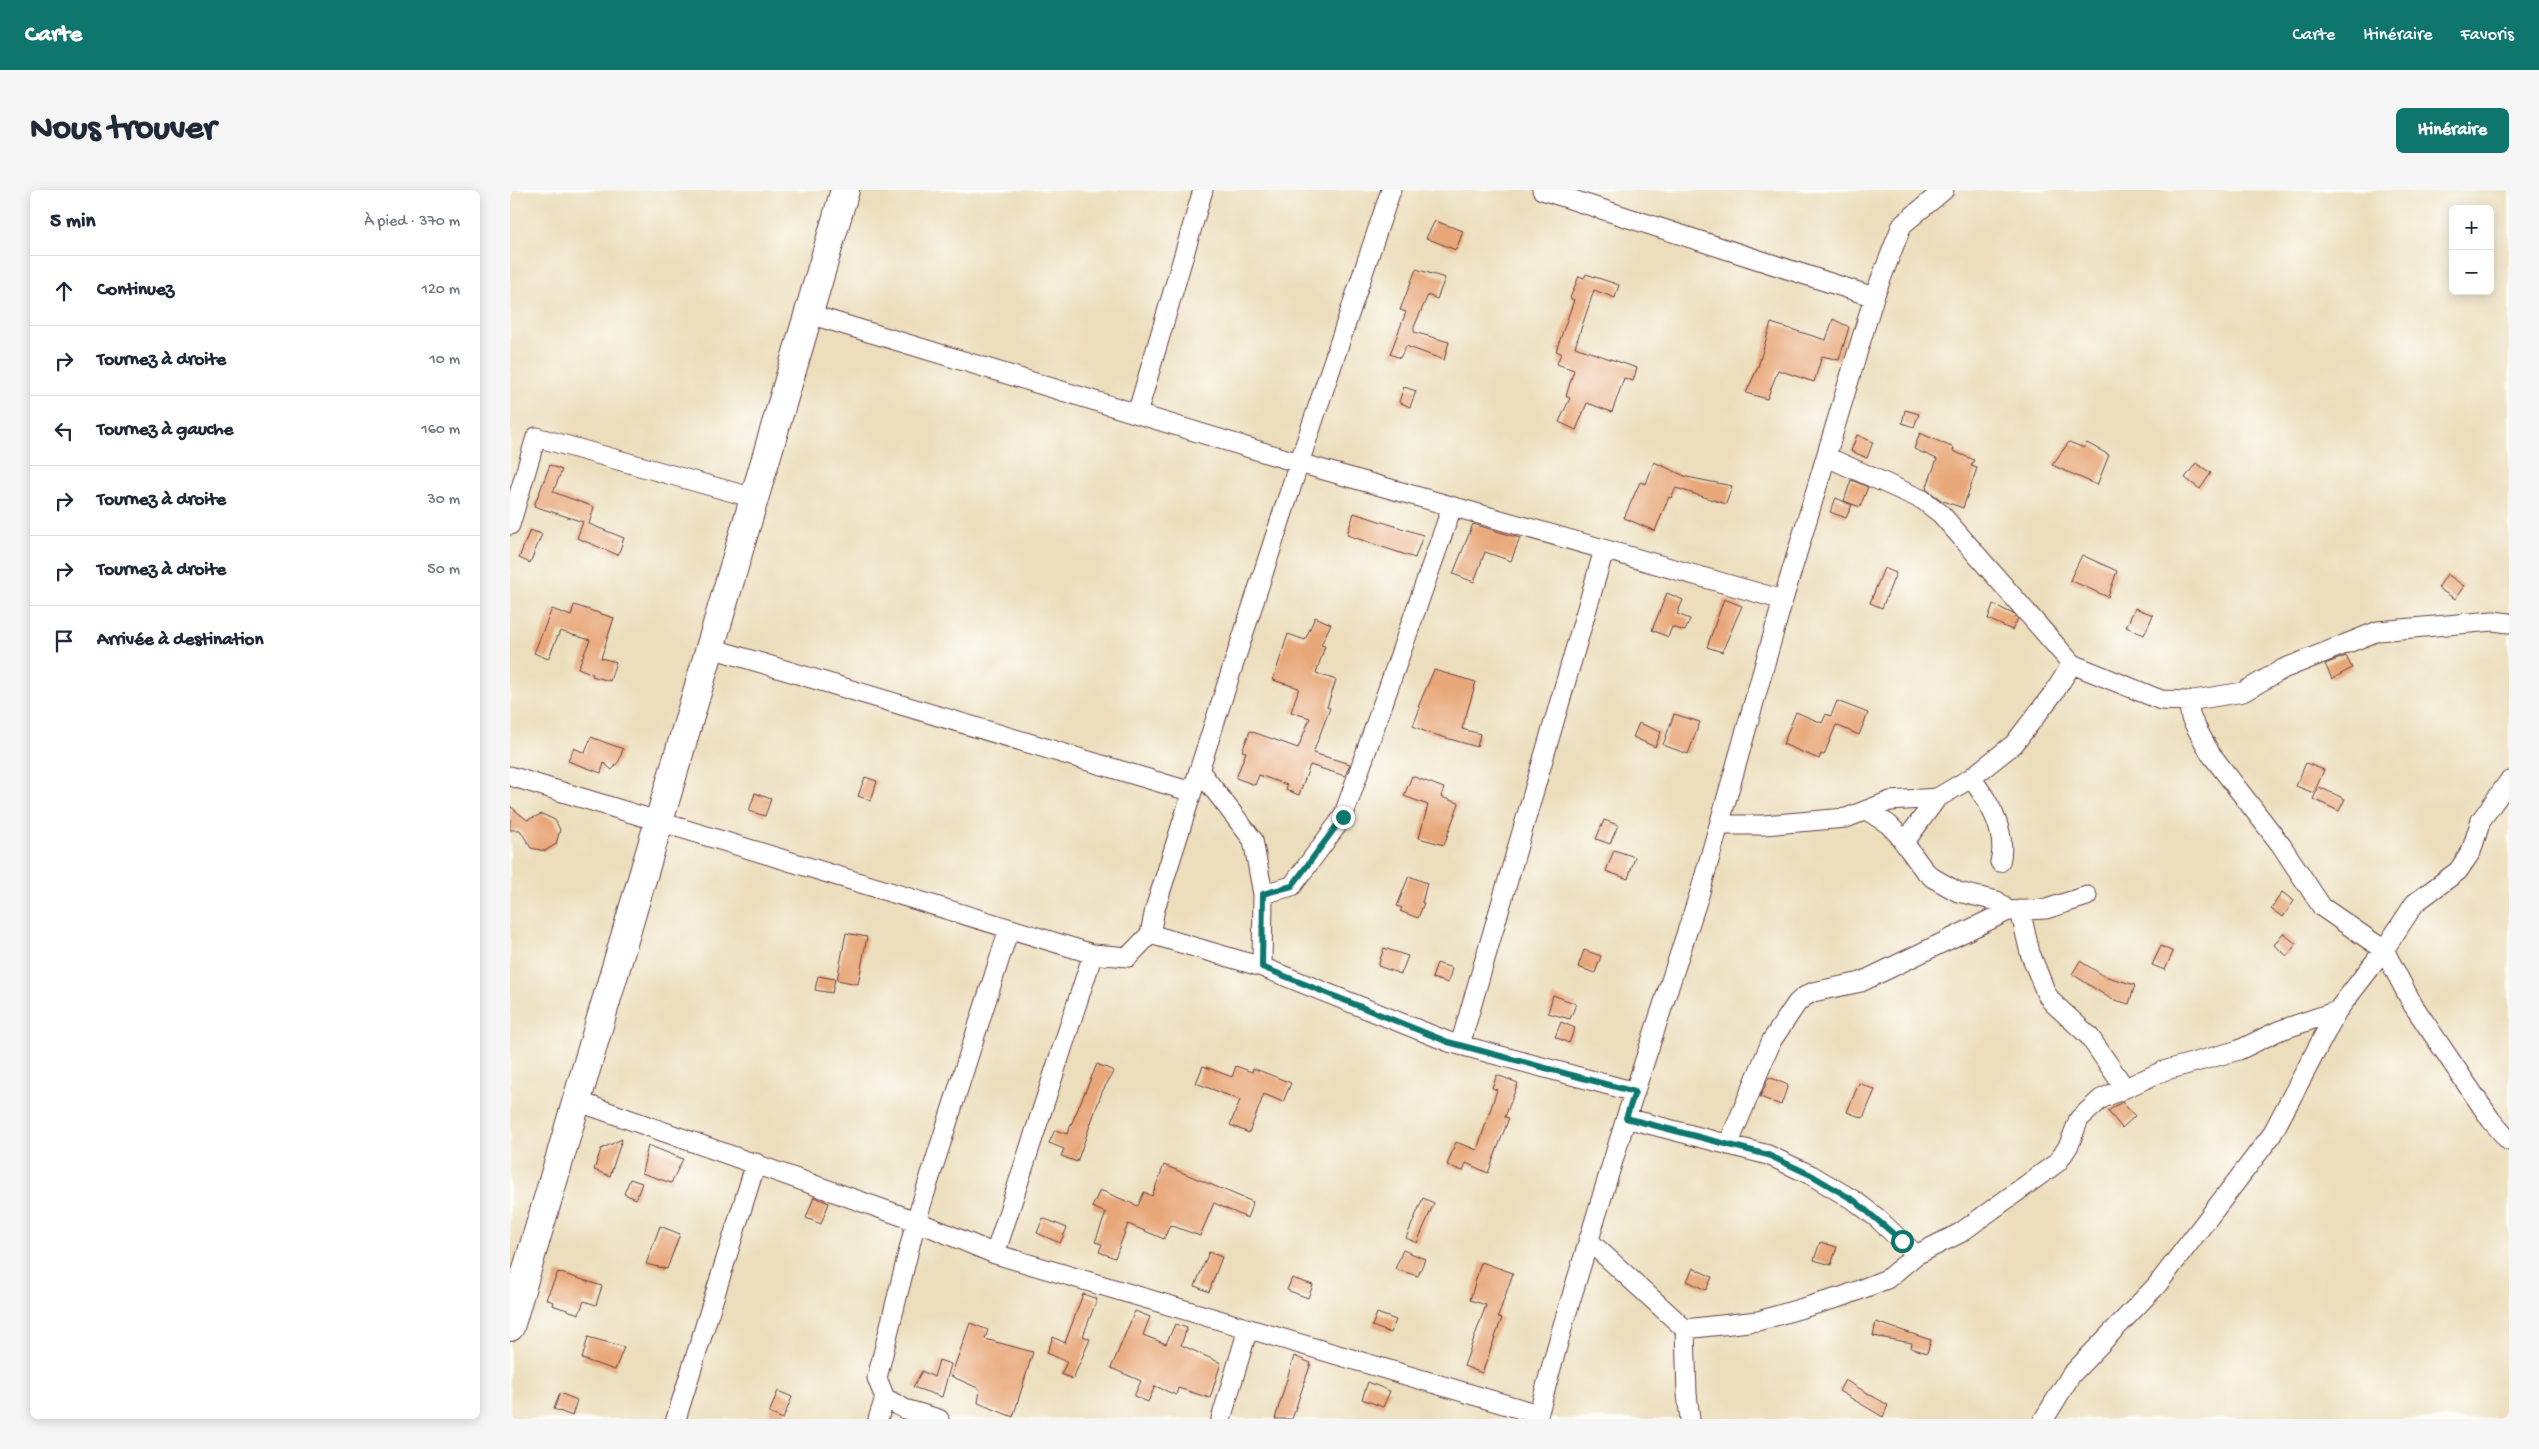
<!DOCTYPE html>
<html lang="fr">
<head>
<meta charset="utf-8">
<style>
	:root { --surface:#fff; --page:#f6f6f7; --text:#1f2937; --muted:#747a83; --line:#e0e1e3; --accent:#0f766e }
	body { margin:0; font-family:"Gochi Hand",sans-serif; background:var(--page); color:var(--text) }
	.controls { position:absolute; right:15px; top:15px; display:grid; overflow:hidden; border-radius:8px; box-shadow:0 2px 12px #0003 }
	.controls button { width:45px; height:45px; display:grid; place-items:center; padding:0; border:0; border-bottom:1px solid var(--line); background:var(--surface); color:var(--text); font:25px sans-serif }
	.stop { position:absolute; width:15px; height:15px; margin:-11px; border:4px solid #0f766e; border-radius:50%; background:#fff }
	.stop.end { background:#0f766e; border-color:#fff; box-shadow:0 1px 5px #0008 }
	.list { margin:0; padding:0; list-style:none }
	h2 { display:flex; justify-content:space-between; align-items:center; height:65px; margin:0; padding:0 20px; font-size:21px }
	h2 small { font-size:16px; font-weight:400; color:var(--muted) }
	.list li { display:grid; grid-template-columns:32px 1fr auto; gap:15px; align-items:center; box-sizing:border-box; height:70px; padding:0 20px; border-top:1px solid var(--line) }
	.list b { display:block; font-size:19px; white-space:nowrap }
	.list em { font-size:16px; font-style:normal; color:var(--muted) }
	.icon { flex:none; width:28px; height:28px; fill:none; stroke:currentColor; stroke-width:2; stroke-linecap:round; stroke-linejoin:round }
	.map { position:relative; flex:none; width:1999px; height:1229px; overflow:hidden; border-radius:8px }
	header { display:flex; align-items:center; gap:30px; box-sizing:border-box; height:70px; padding:0 25px; background:var(--accent); color:#fff }
	header strong { font-size:24px }
	nav { display:flex; gap:28px; margin-inline-start:auto; font-size:18px }
	.intro { display:flex; align-items:center; justify-content:space-between; box-sizing:border-box; height:120px; padding:0 30px }
	h1 { margin:0; font-size:35px }
	.button { padding:12px 22px; border-radius:8px; background:var(--accent); color:#fff; font-size:18px; font-weight:700 }
	main { display:flex; gap:30px; padding:0 30px }
	aside { flex:1; background:var(--surface); border-radius:8px; box-shadow:0 2px 12px #0003 }
	.map>svg:first-child { display:block }
	.building { fill:#e8a779 }
	.lines { fill:none; stroke-linecap:round; stroke-linejoin:round }
	.street-casing { stroke:#623c41; stroke-width:21 }
	.highway-casing { stroke:#623c41; stroke-width:30 }
	.street { stroke:#fff; stroke-width:19 }
	.highway { stroke:#fff; stroke-width:28 }
	.route { stroke:#0f766e; stroke-width:6 }
</style>
</head>
<body>
<header>
<strong>Carte</strong>
<nav><a>Carte</a><a>Itinéraire</a><a>Favoris</a></nav>
</header>
<div class="intro"><h1>Nous trouver</h1><a class="button">Itinéraire</a></div>
<main>
<aside>
<h2>5 min<small>À pied · 370 m</small></h2>
<ul class="list">
<li><svg class="icon" aria-label="ahead" viewBox="0 0 24 24"><path d="M12 20V5M6 11l6-6 6 6"/></svg><div><b>Continuez</b></div><em>120 m</em></li>
<li><svg class="icon" aria-label="right" viewBox="0 0 24 24"><path d="M7 20v-9h11M14 6l5 5-5 5"/></svg><div><b>Tournez à droite</b></div><em>10 m</em></li>
<li><svg class="icon" aria-label="left" viewBox="0 0 24 24"><path d="M17 20v-9H6M10 6l-5 5 5 5"/></svg><div><b>Tournez à gauche</b></div><em>160 m</em></li>
<li><svg class="icon" aria-label="right" viewBox="0 0 24 24"><path d="M7 20v-9h11M14 6l5 5-5 5"/></svg><div><b>Tournez à droite</b></div><em>30 m</em></li>
<li><svg class="icon" aria-label="right" viewBox="0 0 24 24"><path d="M7 20v-9h11M14 6l5 5-5 5"/></svg><div><b>Tournez à droite</b></div><em>50 m</em></li>
<li><svg class="icon" aria-label="arrive" viewBox="0 0 24 24"><path d="M6 21V4h12l-3 4 3 4H6"/></svg><div><b>Arrivée à destination</b></div></li>
</ul>
</aside>
<div class="map">
<svg width="1999" height="1229" viewBox="0 0 1999 1229">
	<rect width="100%" height="100%" fill="#fdfcf7"/>
	<filter id="ink" filterUnits="userSpaceOnUse"><feTurbulence type="fractalNoise" baseFrequency=".02" numOctaves="2"/><feDisplacementMap in="SourceGraphic" scale="10" xChannelSelector="R" yChannelSelector="G"/><feConvolveMatrix kernelMatrix="1 2 1 2 8 2 1 2 1" color-interpolation-filters="sRGB"/></filter>
	<filter id="wash" filterUnits="userSpaceOnUse"><feTurbulence type="fractalNoise" baseFrequency=".0096" numOctaves="4" result="noise"/><feDisplacementMap in="SourceGraphic" scale="20" xChannelSelector="R" yChannelSelector="G"/><feGaussianBlur stdDeviation="1.12" result="paint"/><feColorMatrix in="noise" values="0 0 0 0 0 0 0 0 0 0 0 0 0 0 0 0 0 1.4 0 .05"/><feComposite in="paint" operator="in"/></filter>
	<g filter="url(#wash)">
		<rect width="100%" height="100%" fill="#ecdebc"/>
		<g id="blocks">
			<path class="building" d="M925,31L953,41L946,60L916,48Z
				M906,79L935,88L927,109L918,105L904,137V142L939,152L934,170L896,156L890,168L880,164L896,122L890,120Z
				M1076,84L1109,95L1105,108L1084,100L1065,157L1127,178L1123,191L1114,188L1102,222L1077,213L1066,240L1049,232L1060,208L1056,206L1064,180L1047,174L1051,163L1046,161L1064,110L1060,108L1069,86L1074,88Z
				M1323,129L1339,137L1329,170L1312,166L1304,192L1268,180L1257,209L1236,203L1248,177L1261,133L1316,150Z
				M894,197L906,201L900,217L889,212Z
				M1395,220L1409,224L1404,237L1392,233Z
				M1410,243L1444,258L1443,261L1464,270L1461,276L1467,278L1453,318L1431,310L1416,299L1427,269L1404,259Z
				M1347,245L1363,252L1357,268L1341,261Z
				M1559,252L1574,258L1577,253L1599,265L1587,295L1542,275Z
				M1144,272L1177,287L1222,296L1216,314L1166,298L1161,308L1159,307L1145,341L1114,328L1130,292L1136,294Z
				M1686,273L1701,283L1690,299L1675,288Z
				M40,275L52,280L43,302L84,317L79,334L114,348L108,365L67,348L73,332L24,316Z
				M1341,290L1358,297L1350,317L1334,311Z
				M1326,308L1342,315L1336,328L1320,322Z
				M844,323L913,345L905,368L837,345Z
				M963,334L1010,348L1001,371L975,362L964,392L943,384Z
				M20,340L32,344L20,373L9,368Z
				M1572,365L1607,381L1598,407L1560,390Z
				M1374,378L1386,383L1372,418L1360,413Z
				M1937,384L1954,396L1945,409L1928,398Z
				M1157,403L1173,410L1167,424L1180,429L1175,441L1162,437L1158,447L1142,440Z
				M1214,409L1232,416L1212,462L1197,457Z
				M1483,414L1503,424L1508,429L1502,440L1478,429Z
				M64,415L104,428L91,468L106,472L100,491L82,486L83,484L68,478L80,450L50,441L38,469L24,463L42,419L61,426Z
				M1625,418L1643,425L1634,445L1616,437Z
				M805,427L821,434L811,455L815,456L806,483L826,490L817,517L820,518L803,563L840,574L835,586L800,575L789,605L776,600L777,595L749,585L745,595L726,588L736,562L732,561L740,541L788,558L800,528L781,522L789,498L763,490L778,444L795,450Z
				M1836,466L1842,478L1822,489L1815,474Z
				M924,480L966,492L952,539L970,544L967,557L916,542L903,536L910,518L908,517Z
				M1327,511L1358,523L1349,545L1326,535L1314,565L1311,564L1309,569L1273,554L1286,522L1312,533L1316,524L1321,526Z
				M1164,524L1190,532L1178,564L1153,555Z
				M1129,533L1151,542L1145,557L1123,547Z
				M81,547L113,559L109,571L102,580L94,573L91,583L58,571L64,558L75,563Z
				M1796,573L1814,580L1804,603L1786,596Z
				M902,586L934,598L931,607L949,613L934,655L909,648L918,615L894,606Z
				M355,587L367,591L361,611L348,606Z
				M1809,597L1835,609L1829,621L1803,609Z
				M245,603L261,609L255,626L239,621Z
				M0,616L17,630L32,624L45,630L50,640L46,654L35,661L21,658L10,640H0Z
				M1094,630L1108,635L1100,654L1086,649Z
				M1104,660L1125,667L1118,689L1096,681Z
				M899,686L917,693L912,713H914L908,728L890,721L892,718L887,716Z
				M1772,702L1784,711L1773,727L1761,719Z
				M336,743L357,747L348,794L327,790Z
				M1773,743L1786,754L1777,766L1764,755Z
				M1651,756L1663,762L1655,780L1642,775Z
				M874,758L898,766L891,784L868,776Z
				M1074,760L1091,766L1085,783L1068,777Z
				M1570,771L1594,786L1625,795L1619,814L1601,809L1562,784Z
				M927,773L942,778L938,793L922,788Z
				M308,786L325,789L322,803L305,800Z
				M1043,805L1066,814L1060,829L1038,823Z
				M1051,832L1065,838L1059,853L1045,847Z
				M587,874L604,881L592,902L567,972L551,966L554,959L539,953L545,940L557,944Z
				M693,876L722,887L726,876L742,882L743,878L781,893L773,912L754,904L739,943L720,935L730,910L686,893Z
				M987,885L1008,893L995,927L999,928L978,983L956,973L953,981L937,975L946,952L967,960L987,900L982,898Z
				M1259,887L1278,895L1271,915L1250,907Z
				M1349,893L1365,900L1353,928L1337,922Z
				M1612,912L1625,926L1612,938L1598,921Z
				M112,949L100,986L84,980L91,959Z
				M138,955L173,969L161,993L132,983Z
				M654,975L743,1012L737,1028L704,1013L690,1046L660,1035L654,1049L618,1034L605,1068L589,1062L592,1054L585,1052L596,1023L582,1017L590,1000L628,1016L634,1002L642,1006Z
				M120,989L132,993L126,1009L114,1004Z
				M304,1007L319,1013L311,1034L296,1028Z
				M913,1008L924,1013L907,1053L896,1048Z
				M533,1028L557,1038L550,1053L527,1043Z
				M150,1036L170,1044L157,1079L136,1074Z
				M1310,1052L1327,1057L1321,1075L1304,1070Z
				M893,1060L915,1069L908,1086L885,1079Z
				M699,1062L712,1067L699,1102L685,1096Z
				M971,1072L1003,1083L988,1127L992,1128L972,1183L954,1176L976,1115L960,1110Z
				M1183,1078L1202,1087L1196,1100L1177,1091Z
				M48,1082L92,1096L86,1115L74,1111L69,1124L42,1115L43,1112L36,1109Z
				M782,1088L803,1095L798,1108L777,1100Z
				M573,1104L587,1109L573,1146L580,1149L563,1189L551,1184L557,1172L537,1163L543,1147L555,1153Z
				M625,1121L640,1127L633,1145L656,1154L665,1134L677,1138L671,1155L711,1173L700,1208L668,1198L666,1205L645,1196L638,1212L624,1206L631,1191L601,1178Z
				M867,1123L886,1130L881,1143L862,1136Z
				M1366,1132L1421,1150L1417,1163L1401,1158L1402,1153L1363,1146Z
				M460,1133L478,1140L475,1149L523,1162L503,1227L468,1213L470,1199L441,1186Z
				M78,1147L114,1157L105,1180L72,1169Z
				M784,1166L801,1173L782,1229H765Z
				M429,1170L441,1174L432,1207L403,1197L412,1181L424,1187Z
				M1335,1190L1378,1215L1373,1227L1329,1201Z
				M858,1192L880,1201L873,1217L852,1209Z
				M268,1201L282,1207L273,1229L259,1223Z
				M50,1203L67,1210L62,1226L44,1219Z"/>
		</g>
	</g>
	<g filter="url(#ink)">
		<use href="#blocks" fill-opacity="0" stroke="#623c41" stroke-width="1"/>
		<g class="lines">
			<defs>
				<path id="street" d="M1032,0L1364,107
					M299,124L789,273L1273,410
					M627,224L693,0
					M1317,267L1413,310L1431,324L1562,474L1651,510L1678,511L1733,502L1773,479L1868,441L1983,431L1999,433
					M0,335L26,247L244,308
					M201,458L682,602
					M1678,511L1681,528L1700,563L1771,655L1812,717L1874,760L1903,815L1981,930L1999,951
					M689,580L743,650L753,704L752,777L939,852L1125,902
					M0,586L583,764L618,767L640,744L645,719L682,602L789,273L881,0
					M1461,588C1479,611 1498,642 1490,672
					M1358,621L1378,634L1387,643L1414,680L1423,688L1448,702L1487,711L1498,721
					M1210,635H1254L1336,628L1380,611L1427,608
					M1394,653L1427,608L1461,588L1504,554L1545,501L1562,474
					M753,704L782,696L833,627L942,317
					M1510,720L1520,763L1536,803L1542,812L1579,846L1614,897
					M499,739L406,1031L485,1064L1028,1224
					M640,744L752,777
					M950,855L1094,360
					M67,911L406,1031L367,1188L375,1208L395,1219L429,1229
					M1116,928L1258,965L1301,985L1345,1011L1366,1027L1406,1065
					M1218,955L1262,850L1287,813L1294,807L1303,802L1351,792L1498,721L1536,719L1577,706
					M1078,1050L1175,1139L1248,1131L1334,1106L1377,1089L1406,1065L1450,1043L1548,972L1559,955L1569,929L1591,909L1653,881L1729,860L1768,841L1827,821
					M485,1064L583,764
					M1175,1139L1177,1204L1180,1229
					M166,1229L246,973
					M368,1229L375,1208
					M711,1229L738,1139
					M1027,1229L1053,1135L1116,928L1190,702L1273,410L1364,107L1392,35L1434,0
					M1534,1229L1561,1185L1647,1095L1761,946L1827,821L1874,760L1905,713L1948,681L1961,662L1971,630L1999,591"/>
				<path id="highway" d="M0,1137L335,0"/>
			</defs>
			<use href="#street" class="street-casing"/>
			<use href="#highway" class="highway-casing"/>
			<use href="#street" class="street"/>
			<use href="#highway" class="highway"/>
		</g>
	</g>
	<g class="lines" filter="url(#ink)">
		<path class="route" d="M833,627L782,696L753,704L752,777L938,852L1125,902L1116,928L1258,965L1301,985L1345,1011L1392,1051"/>
	</g>
</svg>
<div class="controls">
<button>+</button>
<button>−</button>
</div>
<div class="stop" style="left:1392px;top:1051px"></div>
<div class="stop end" style="left:833px;top:627px"></div>
</div>
</main>
</body>
</html>
